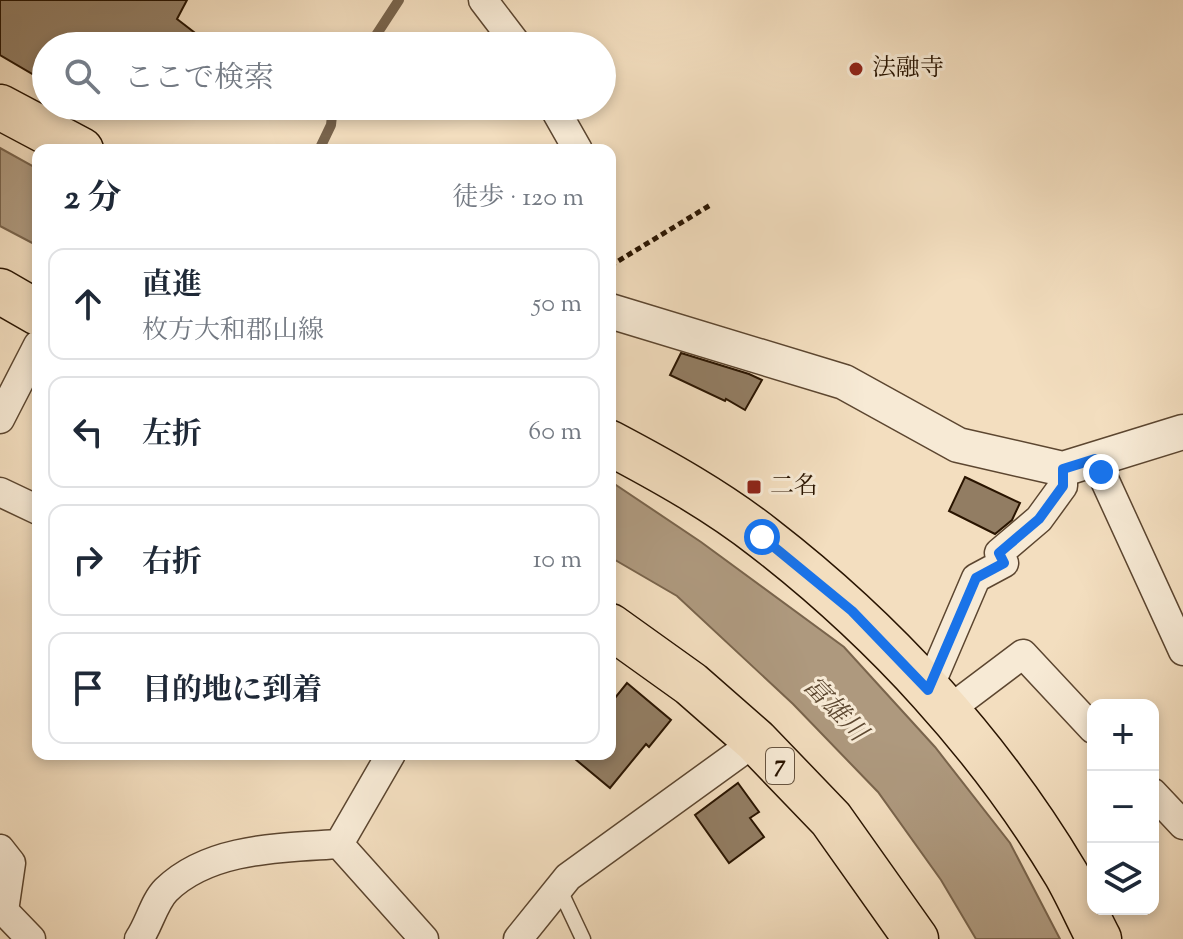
<!DOCTYPE html>
<html lang="ja">
<head>
<meta charset="utf-8">
<style>
	:root { --surface:#fff; --page:#f2f2f3; --text:#1f2937; --muted:#747a83; --line:#e0e1e3 }
	body { margin:0; font-family:"Sorts Mill Goudy","Noto Serif JP",serif; background:var(--page); color:var(--text) }
	.controls { position:absolute; right:24px; bottom:24px; display:grid; overflow:hidden; border-radius:16px; box-shadow:0 4px 12px #0003 }
	.controls button { width:72px; height:72px; display:grid; place-items:center; padding:0; border:0; border-bottom:2px solid var(--line); background:var(--surface); color:var(--text); font:40px sans-serif }
	.stop { position:absolute; width:24px; height:24px; margin:-18px; border:6px solid #1a73e8; border-radius:50%; background:#fff }
	.stop.end { background:#1a73e8; border-color:#fff; box-shadow:0 2px 8px #0008 }
	.list { margin:0; padding:0; list-style:none }
	h2 { display:flex; justify-content:space-between; align-items:center; height:104px; margin:0; padding:0 32px; font-size:34px }
	h2 small { font-size:26px; font-weight:400; color:var(--muted) }
	.list li { display:grid; grid-template-columns:52px 1fr auto; gap:24px; align-items:center; box-sizing:border-box; height:112px; margin:0 16px 16px; padding:0 16px; border:2px solid var(--line); border-radius:16px }
	.list b { display:block; font-size:30px; white-space:nowrap }
	.list p { margin:0; font-size:26px; white-space:nowrap; color:var(--muted) }
	.list em { font-size:26px; font-style:normal; color:var(--muted) }
	.icon { flex:none; width:44px; height:44px; fill:none; stroke:currentColor; stroke-width:2; stroke-linecap:round; stroke-linejoin:round }
	.map { position:relative; flex:none; width:1183px; height:939px; overflow:hidden }
	.search { position:absolute; background:var(--surface); box-shadow:0 4px 12px #0003; left:32px; top:32px; width:584px; height:88px; display:flex; align-items:center; gap:20px; box-sizing:border-box; padding:0 28px; border-radius:44px; color:var(--muted); font-size:30px }
	.panel { position:absolute; background:var(--surface); box-shadow:0 4px 12px #0003; left:32px; top:144px; width:584px; height:616px; border-radius:16px }
	.map>svg:first-child { display:block }
	.water { fill:#ae997e; stroke:#79644c; stroke-width:2 }
	.lines { fill:none; stroke-linecap:round; stroke-linejoin:round }
	.stream { stroke:#79644c; stroke-width:10 }
	.building { fill:#927d63; stroke:#291400; stroke-width:2 }
	.service-casing { stroke:#5c4630; stroke-width:17 }
	.minor-casing { stroke:#5c4630; stroke-width:31 }
	.tertiary-casing { stroke:#5c4630; stroke-width:37 }
	.primary-casing { stroke:#291400; stroke-width:47 }
	.path { stroke:#291400; stroke-width:5; stroke-dasharray:6 4; stroke-linecap:butt }
	.service { stroke:#f7ead5; stroke-width:14 }
	.minor { stroke:#f7ead5; stroke-width:28 }
	.tertiary { stroke:#f7ead5; stroke-width:34 }
	.primary { stroke:#f3debf; stroke-width:44 }
	.route { stroke:#1a73e8; stroke-width:10 }
	.poi-dot { fill:#8f2418; stroke:#f7ead5; stroke-width:3 }
	.labels { text-anchor:middle; dominant-baseline:central; stroke-width:6; stroke-linejoin:round; paint-order:stroke }
	.shield { fill:#f7ead5; stroke:#675440; stroke-width:2 }
	.shield-label { font-size:22px; font-weight:bold; fill:#291400 }
	.poi-label { font-size:24px; fill:#291400; stroke:#f7ead5; text-anchor:start }
	.water-label { font-size:26px; font-style:italic; fill:#5e4932; stroke:#f7ead5 }
</style>
</head>
<body>
<div class="map">
<svg width="1183" height="939" viewBox="0 0 1183 939">
	<rect width="100%" height="100%" fill="#f3debf"/>
	<filter id="stains"><feTurbulence type="fractalNoise" baseFrequency=".0025" numOctaves="4"/><feColorMatrix values="0 0 0 0 .2 0 0 0 0 .09 0 0 0 0 .02 0 0 0 .5 -.17"/></filter>
	<radialGradient id="worn" r=".72"><stop offset=".6" stop-color="#630" stop-opacity="0"/><stop offset="1" stop-color="#630" stop-opacity=".3"/></radialGradient>
	<path class="water" d="M0,148L38,169V246L0,226Z
		M610,481L701,542L844,647L935,747L1010,843L1060,939H976L941,880L878,792L793,704L677,596L610,557Z"/>
	<g class="lines">
		<path class="stream" d="M369,46L399,0
			M319,150L331,125L333,106"/>
	</g>
	<path class="building" d="M0,0H187L177,19L212,46H46V82L0,55Z
		M681,353L749,374L762,380L745,410L726,399L725,401L670,375Z
		M965,477L1020,503L1012,520L995,534L949,511Z
		M627,683L671,720L649,747L646,744L610,788L569,754H610V704Z
		M738,783L759,812L750,818L764,837L729,863L695,815Z"/>
	<g class="lines">
		<defs>
			<path id="service" d="M559,888L583,939"/>
			<path id="minor" d="M483,0L518,46
				M553,106L578,150
				M0,419L38,345
				M1095,459L1183,651
				M0,492L38,510
				M928,690L976,578L1004,563L999,553L1039,519L1063,486V469
				M946,712L1023,654L1093,729
				M1153,793L1183,825
				M339,844L424,939
				M0,849L11,863L4,911L31,939
				M139,939C149,925 154,902 166,890C210,847 282,848 339,844L391,754
				M518,939L568,877L756,741"/>
			<path id="tertiary" d="M610,311L844,382L958,445L1063,469L1183,432"/>
			<path id="primary" d="M0,107L81,150
				M0,291L38,313
				M610,443C663,471 717,501 764,538C883,630 989,745 1066,874C1078,895 1088,918 1099,939
				M610,626L691,684L756,741L831,819L916,939"/>
		</defs>
		<use href="#service" class="service-casing"/>
		<use href="#minor" class="minor-casing"/>
		<use href="#tertiary" class="tertiary-casing"/>
		<use href="#primary" class="primary-casing"/>
		<path class="path" d="M610,266L712,204"/>
		<use href="#service" class="service"/>
		<use href="#minor" class="minor"/>
		<use href="#tertiary" class="tertiary"/>
		<use href="#primary" class="primary"/>
	</g>
	<g class="lines">
		<path class="route" d="M762,537L852,611L928,690L976,578L1004,563L999,553L1039,519L1063,486V469L1095,459L1101,472"/>
	</g>
	<g class="poi-dot">
		<circle cx="856" cy="69" r="8"/>
		<rect x="746" y="479" width="16" height="16" rx="4"/>
	</g>
	<g class="labels">
		<rect class="shield" x="766" y="748" width="28" height="36" rx="6"/>
		<g class="shield-label">
			<text x="780" y="766">7</text>
		</g>
		<g class="poi-label">
			<text x="872" y="69">法融寺</text>
			<text x="770" y="487">二名</text>
		</g>
		<g class="water-label">
			<text transform="translate(834 710) rotate(46)">富雄川</text>
		</g>
	</g>
	<rect width="100%" height="100%" filter="url(#stains)"/>
	<rect width="100%" height="100%" fill="url(#worn)"/>
</svg>
<div class="controls">
<button>+</button>
<button>−</button>
<button><svg class="icon" aria-label="layers" viewBox="0 0 24 24"><path d="M12 4l9 5-9 5-9-5zM3 14l9 5 9-5"/></svg></button>
</div>
<div class="stop" style="left:762px;top:537px"></div>
<div class="stop end" style="left:1101px;top:472px"></div>
<div class="search"><svg class="icon" aria-label="search" viewBox="0 0 24 24"><circle cx="10" cy="10" r="6"/><path d="M15 15l6 6"/></svg>ここで検索</div>
<section class="panel">
<h2>2 分<small>徒歩 · 120 m</small></h2>
<ul class="list">
<li><svg class="icon" aria-label="ahead" viewBox="0 0 24 24"><path d="M12 20V5M6 11l6-6 6 6"/></svg><div><b>直進</b><p>枚方大和郡山線</p></div><em>50 m</em></li>
<li><svg class="icon" aria-label="left" viewBox="0 0 24 24"><path d="M17 20v-9H6M10 6l-5 5 5 5"/></svg><div><b>左折</b></div><em>60 m</em></li>
<li><svg class="icon" aria-label="right" viewBox="0 0 24 24"><path d="M7 20v-9h11M14 6l5 5-5 5"/></svg><div><b>右折</b></div><em>10 m</em></li>
<li><svg class="icon" aria-label="arrive" viewBox="0 0 24 24"><path d="M6 21V4h12l-3 4 3 4H6"/></svg><div><b>目的地に到着</b></div></li>
</ul>
</section>
</div>
</body>
</html>
